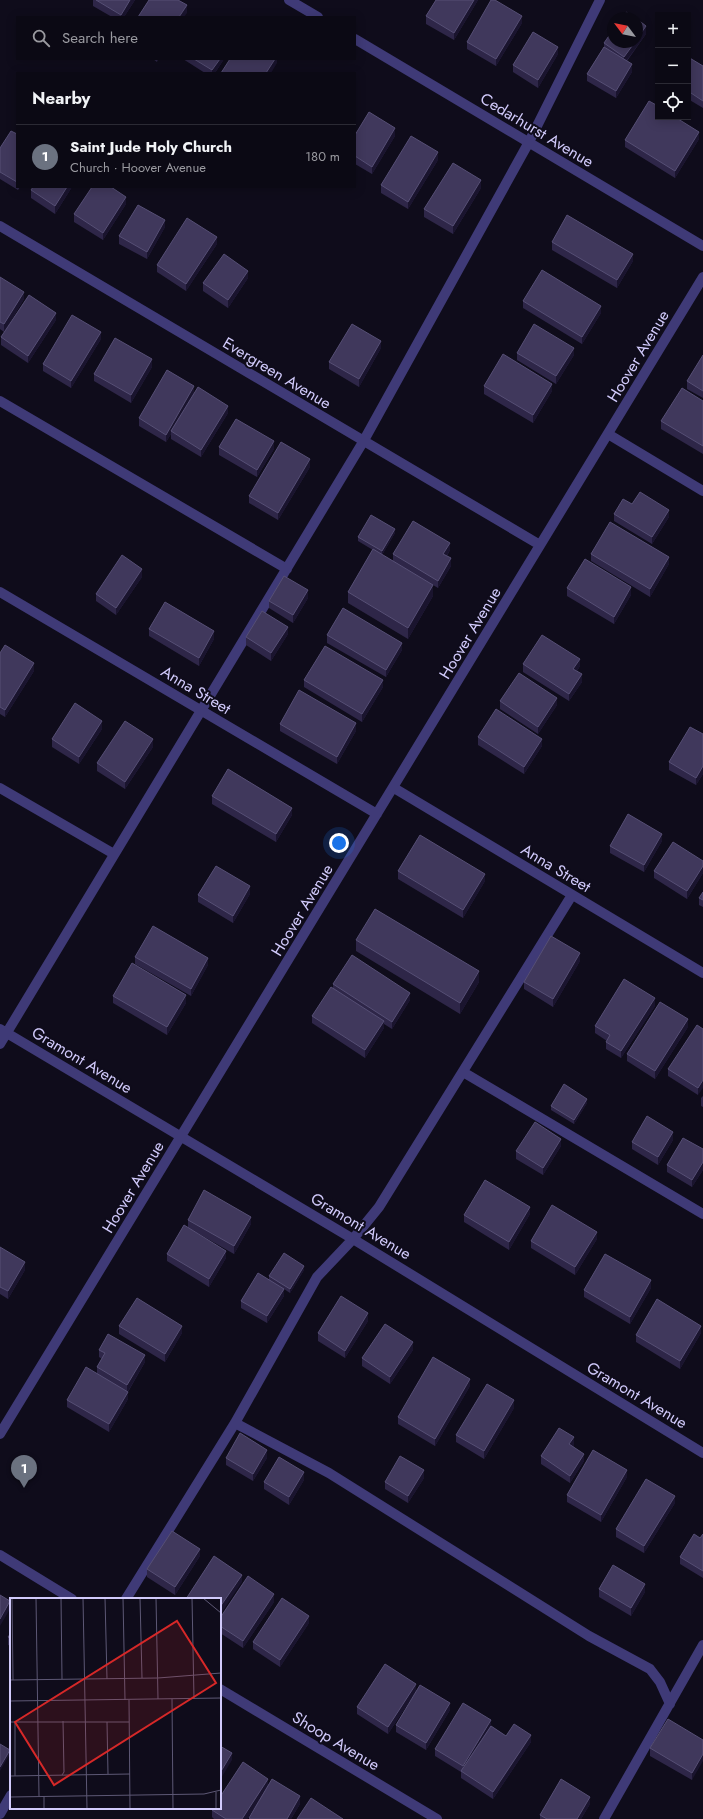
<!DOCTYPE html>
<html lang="en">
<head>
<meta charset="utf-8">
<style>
	:root { --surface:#0b0914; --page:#14121d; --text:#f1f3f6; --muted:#9a9aa0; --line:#2b2a34; --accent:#0fc5e2 }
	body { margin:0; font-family:Jost,sans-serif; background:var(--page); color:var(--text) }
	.controls { position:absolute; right:12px; top:12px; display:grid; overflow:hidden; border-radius:0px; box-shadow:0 2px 10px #0003 }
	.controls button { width:36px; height:36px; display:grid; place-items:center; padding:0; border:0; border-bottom:1px solid var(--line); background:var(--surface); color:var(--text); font:20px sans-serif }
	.compass { position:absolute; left:607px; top:12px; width:36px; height:36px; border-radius:50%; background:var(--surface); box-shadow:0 2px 10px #0003; rotate:302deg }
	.you { position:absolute; left:339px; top:843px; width:14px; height:14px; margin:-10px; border:3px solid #fff; border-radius:50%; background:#1a73e8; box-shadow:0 0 0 6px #1a73e833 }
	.badge { display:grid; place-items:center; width:26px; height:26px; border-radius:50%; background:var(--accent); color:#fff; font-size:13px; font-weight:700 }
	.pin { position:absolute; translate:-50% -33px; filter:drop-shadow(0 1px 2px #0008) }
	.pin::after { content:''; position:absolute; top:21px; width:14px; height:12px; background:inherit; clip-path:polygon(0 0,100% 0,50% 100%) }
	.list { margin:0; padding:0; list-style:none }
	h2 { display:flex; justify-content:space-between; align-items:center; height:52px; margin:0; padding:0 16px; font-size:17px }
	h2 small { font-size:13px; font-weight:400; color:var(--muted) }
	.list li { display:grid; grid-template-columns:26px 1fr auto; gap:12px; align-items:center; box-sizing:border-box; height:64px; padding:0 16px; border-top:1px solid var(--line) }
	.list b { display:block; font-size:15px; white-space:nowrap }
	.list p { margin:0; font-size:13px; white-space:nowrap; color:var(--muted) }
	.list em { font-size:13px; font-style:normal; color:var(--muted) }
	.icon { flex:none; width:22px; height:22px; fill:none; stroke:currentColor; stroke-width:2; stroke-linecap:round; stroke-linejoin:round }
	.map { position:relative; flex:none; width:703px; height:1819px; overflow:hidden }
	.search { position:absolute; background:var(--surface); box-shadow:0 2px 10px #0003; left:16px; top:16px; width:340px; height:44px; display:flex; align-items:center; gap:10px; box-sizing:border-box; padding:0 14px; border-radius:0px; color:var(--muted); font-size:15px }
	.panel { position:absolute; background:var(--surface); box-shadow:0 2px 10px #0003; left:16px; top:72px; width:340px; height:116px; border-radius:0px }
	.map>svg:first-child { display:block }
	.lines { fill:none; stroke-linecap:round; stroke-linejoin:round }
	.minor { stroke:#3f3a77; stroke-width:10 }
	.wall { fill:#2e2648 }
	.shaded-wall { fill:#1a142e }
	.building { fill:#40385c; stroke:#564f75 }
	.labels { text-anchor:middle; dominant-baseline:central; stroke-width:4; stroke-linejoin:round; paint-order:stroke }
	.street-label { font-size:16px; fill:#d1cafb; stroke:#0f0c1b }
	.inset-road { fill:none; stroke:#5d5875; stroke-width:1 }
	.view { fill:#d62828; fill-opacity:0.15; stroke:#d62828; stroke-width:2 }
	.inset-edge { fill:none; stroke:#d1cafb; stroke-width:2 }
</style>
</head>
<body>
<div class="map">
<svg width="703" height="1819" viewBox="0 0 703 1819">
	<rect width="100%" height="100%" fill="#0f0c1b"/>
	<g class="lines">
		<path class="minor" d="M289,0L318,17
			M355,39L703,246
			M0,226L540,545
			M0,401L287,569
			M608,434L703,491
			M0,592L377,814
			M0,788L114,854
			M394,788L703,973
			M0,1029L353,1239L703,1453
			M0,1044L363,442L529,142L600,0
			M463,1072L703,1214
			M235,1423L329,1473L589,1636L650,1669L660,1682L670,1704
			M0,1434L703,277
			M0,1555L72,1599
			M126,1599L235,1423L317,1277L353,1239L379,1207L572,895
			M220,1689L437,1819
			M0,1814L11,1795
			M604,1819L703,1645"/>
	</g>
	<path class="wall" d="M93,0H135L124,17H112L93,6Z
		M436,0H478L454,40L426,24V16Z
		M522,23L496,66L467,49V42Z
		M646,34L627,61L632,72L616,98L587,81V74L604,47V43Z
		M558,54L538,88L513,72V65Z
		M688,57L703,66V108L688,99Z
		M153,59H158L157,62Z
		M183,59H224L215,73H205Z
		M17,134V187H20L18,190L0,179V148Z
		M355,135L395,136L372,174L355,164Z
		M699,139L675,178L625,147V140Z
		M438,160L408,209L381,193V185Z
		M33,187H72L55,214L31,198V190Z
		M481,188L453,234L424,217V209Z
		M126,204L103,240L74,222V214Z
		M165,227L147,259L119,244V236Z
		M552,242L633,261L617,288L552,250Z
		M217,244L186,291L157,272V265Z
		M0,277L24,299L4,332L0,329Z
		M248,278L228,308L203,291V283Z
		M523,301L601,313L582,344L523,308Z
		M56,320L28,363L1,345V337Z
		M101,339L71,388L43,371V364Z
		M381,348L359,387L329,369V362Z
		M517,353L574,355L556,384L517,360Z
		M703,355V398L687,389V381Z
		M152,367L131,403L94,381V374Z
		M484,386L552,391L533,423L484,394Z
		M703,401V454L661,429V421Z
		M228,413L201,457L171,439V434L166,442L139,426V418Z
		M219,447L274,449L257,477L219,455Z
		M310,467L278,520L249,503V496Z
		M632,504L669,517L652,544L614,521V514Z
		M395,533L382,555L393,561V554L450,550L447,556L451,566L438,588L433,585V596L408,639L348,603V592L373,550L358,541V537Z
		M591,554L669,564L650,597L591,561Z
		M142,577L116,615L96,601V594Z
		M567,588L631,595L614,624L567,596Z
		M308,598L293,623L269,608V601Z
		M149,629L214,639L199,666L149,636Z
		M288,634L271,661L246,645V637Z
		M327,635L402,650L386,677L327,643Z
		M0,653L34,671L5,717L0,714Z
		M523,664L580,666L577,671L582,682L569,701L523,672Z
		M304,680L383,687L362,722L304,687Z
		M500,701L557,705L538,734L500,709Z
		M280,724L356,731L337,764L280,731Z
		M102,729L79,764L52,747V739Z
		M703,734V774L696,785L669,770V762Z
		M478,737L542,746L524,774L478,745Z
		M153,747L125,789L97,771V763Z
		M212,796L292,815L276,842L212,804Z
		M662,841L644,872L610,853V846Z
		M703,861V873L687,899L654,878V871Z
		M398,871L485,881L463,918L398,879Z
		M703,892V907L699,905V898Z
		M250,894L233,923L198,902V895Z
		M356,940L479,982L460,1014L356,951Z
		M135,957L208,965L191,996L135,964Z
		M580,961L553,1007L524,989V982Z
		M333,984L410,1000L392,1029L384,1024V1028L365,1058L312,1023V1016L333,988Z
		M113,996L186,1003L167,1035L113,1003Z
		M655,1006L621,1058L606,1049V1042L607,1041L595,1033V1026Z
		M688,1027L655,1079L627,1061V1054Z
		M703,1029L698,1095L668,1076V1069Z
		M703,1096V1107L701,1106V1098Z
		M587,1103L574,1124L551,1110V1106Z
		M673,1140L658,1165L632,1149V1142Z
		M561,1146L543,1175L516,1159V1151Z
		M703,1149V1170L692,1187L667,1172V1165Z
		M530,1214L509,1250L464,1222V1215Z
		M188,1220L251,1224L234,1254L192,1230L226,1258L209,1287L167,1261V1254L188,1227Z
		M597,1239L575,1275L531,1248V1241Z
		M0,1247L25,1270L8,1299L0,1294Z
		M304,1270L290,1293L284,1289V1296L267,1323L241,1308V1301L269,1280V1276Z
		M651,1288L630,1324L584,1297V1290Z
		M368,1321L345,1358L318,1341V1333Z
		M119,1326L182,1333L165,1362L119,1334Z
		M701,1333L680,1369L636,1342V1335Z
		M99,1350L145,1362L128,1392V1399L109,1432L67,1407V1400L97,1373V1367L102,1359L99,1357Z
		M413,1350L390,1384L362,1366V1358Z
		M470,1386L435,1446L398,1424V1417Z
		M514,1408L484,1459L456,1442V1435Z
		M574,1445L573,1446L584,1461L570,1483L541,1464V1456Z
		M226,1458H267L253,1481L226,1465Z
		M627,1477L601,1522L567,1502V1495Z
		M424,1478L408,1503L385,1489V1482Z
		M304,1480L289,1505L264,1489V1482Z
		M675,1503L644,1553L616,1537V1529Z
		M703,1534V1578L680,1564V1557L700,1538Z
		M200,1556L175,1595L147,1577V1569Z
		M599,1589L645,1592L631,1616L599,1597Z
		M274,1602L243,1648L220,1633V1618Z
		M309,1623L280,1667L253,1649V1642Z
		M11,1633V1646L8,1645V1637Z
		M416,1691L388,1734L357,1714V1707Z
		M450,1710L426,1750L396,1732V1725Z
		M491,1726L506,1736L531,1742L493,1799L461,1778V1772L435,1756V1749Z
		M703,1740L692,1780L650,1756V1748Z
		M268,1785L300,1804L291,1819H249V1818L258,1802L247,1819H214L212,1817V1810Z
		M590,1804L581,1819H540V1815Z
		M198,1808H204L202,1810Z"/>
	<path class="shaded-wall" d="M130,0H135L124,17H121V15Z
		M474,0H478L454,40V33Z
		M187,5V13L184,17H179Z
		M522,16V23L496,66V59Z
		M646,26V34L624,64V57L635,42H637V39Z
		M558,47V54L538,88V80Z
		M220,59H224L215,73H212V70Z
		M275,59H277V63L271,73H266Z
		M632,64V72L616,98V91Z
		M395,128V136L372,174V167Z
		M699,132V139L675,178V171Z
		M438,152V160L408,209V202Z
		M481,180V188L453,234V226Z
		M67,187H72L55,214V206Z
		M126,197V204L103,240V233Z
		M165,220V227L147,259V252Z
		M217,237V244L186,291V284Z
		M633,254V261L617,288V280Z
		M248,271V278L228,308V300Z
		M24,292V299L4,332V324Z
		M601,306V313L582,344V337Z
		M56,313V320L28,363V356Z
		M101,332V339L71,388V381Z
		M381,341V348L359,387V379Z
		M574,348V355L556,384V376Z
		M152,359V367L131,403V395Z
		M552,384V391L533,423V415Z
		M194,386V394L171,431V434L166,442V435Z
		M228,406V413L201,457V450Z
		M274,441V449L257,477V470Z
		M310,459V467L278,520V513Z
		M669,510V517L652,544V537Z
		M395,529V533L382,555V551Z
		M450,543V550L443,562V554Z
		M669,557V564L650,597V589Z
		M451,558V566L438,588V581Z
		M142,569V577L116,615V608Z
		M433,585V596L408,639V628Z
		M631,587V595L614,624V617Z
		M308,590V598L293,623V615Z
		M288,627V634L271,661V653Z
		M214,631V639L199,666V658Z
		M402,643V650L386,677V670Z
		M580,659V666L573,677V669Z
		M34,663V671L5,717V710Z
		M582,674V682L569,701V694Z
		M383,680V687L362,722V714Z
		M557,698V705L538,734V727Z
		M102,721V729L79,764V757Z
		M356,723V731L337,764V757Z
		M153,739V747L125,789V782Z
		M542,739V746L524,774V767Z
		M703,766V774L696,785V778Z
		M292,808V815L276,842V834Z
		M662,834V841L644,872V865Z
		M703,866V873L687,899V891Z
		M485,874V881L463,918V910Z
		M250,886V894L233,923V916Z
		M580,953V961L553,1007V999Z
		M208,958V965L191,996V989Z
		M479,971V982L460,1014V1003Z
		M410,993V1000L392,1029V1022Z
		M186,995V1003L167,1035V1027Z
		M655,998V1006L621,1058V1051Z
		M688,1019V1027L655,1079V1071Z
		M384,1021V1028L365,1058V1050Z
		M703,1080V1088L698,1095V1088Z
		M587,1099V1103L574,1124V1120Z
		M673,1132V1140L658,1165V1157Z
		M561,1139V1146L543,1175V1168Z
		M703,1162V1170L692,1187V1180Z
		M530,1207V1214L509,1250V1242Z
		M251,1217V1224L234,1254V1246Z
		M597,1232V1239L575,1275V1267Z
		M226,1251V1258L209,1287V1279Z
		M25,1262V1270L8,1299V1291Z
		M304,1266V1270L290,1293V1289Z
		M651,1280V1288L630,1324V1317Z
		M284,1289V1296L267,1323V1316Z
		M368,1313V1321L345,1358V1351Z
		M182,1326V1333L165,1362V1354Z
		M701,1326V1333L680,1369V1361Z
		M413,1342V1350L390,1384V1377Z
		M145,1355V1362L127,1393V1385Z
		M470,1379V1386L435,1446V1439Z
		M128,1392V1399L109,1432V1424Z
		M514,1400V1408L484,1459V1451Z
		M574,1437V1445L569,1451V1444Z
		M267,1450V1458L253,1481V1474Z
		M584,1454V1461L570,1483V1476Z
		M424,1470V1478L408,1503V1496Z
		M627,1470V1477L601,1522V1515Z
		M304,1472V1480L289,1505V1497Z
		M675,1496V1503L644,1553V1546Z
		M200,1549V1556L175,1595V1587Z
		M242,1575V1582L220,1615V1607Z
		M645,1584V1592L631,1616V1608Z
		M274,1594V1602L243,1648V1641Z
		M10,1601V1609L0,1626V1619Z
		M309,1616V1623L280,1667V1660Z
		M416,1684V1691L388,1734V1727Z
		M450,1703V1710L426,1750V1743Z
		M491,1720V1728L463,1773V1766Z
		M531,1735V1742L493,1799V1792Z
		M10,1750V1754L0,1771V1767Z
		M232,1753V1760L220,1780V1773Z
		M703,1754V1761L692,1780V1773Z
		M268,1779V1786L247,1819H242Z
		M300,1796V1804L291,1819H287Z
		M590,1797V1804L581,1819H577Z"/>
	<path class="building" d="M96,0H130L121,15Z
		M149,0H178L187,5L179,17H138Z
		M436,0H474L454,33L426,16Z
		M491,0H495L522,16L496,59L467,42Z
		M626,12L635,18H622Z
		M637,19L646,26L637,39Z
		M613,30V42H635L624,57L604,43Z
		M533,32L558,47L538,80L513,65Z
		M604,47L632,64L616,91L587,74Z
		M688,57L703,66V101L688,91Z
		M194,59H220L212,70Z
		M230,59H275L266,73H221Z
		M649,101L658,106V117H675L699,132L675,171L625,140Z
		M369,112L395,128L372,167L355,156V135Z
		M11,131L17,134V182L0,172V148Z
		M411,136L438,152L408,202L381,185Z
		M453,163L481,180L453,226L424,209Z
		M33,187H67L55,206L31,190Z
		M92,187H111L126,197L103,233L74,214Z
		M138,205L165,220L147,252L119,236Z
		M567,215L633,254L617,280L552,242Z
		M187,218L217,237L186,284L157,265Z
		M224,254L248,271L228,300L203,283Z
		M542,270L601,306L582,337L523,301Z
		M0,277L24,292L4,324L0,322Z
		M29,295L56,313L28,356L1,337Z
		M72,315L101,332L71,381L43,364Z
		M352,324L381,341L359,379L329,362Z
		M534,324L574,348L556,376L517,353Z
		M115,338L152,359L131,395L94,374Z
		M503,354L552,384L533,415L484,386Z
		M703,355V391L687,381Z
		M167,370L194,386L166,435L139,418Z
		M198,387L228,406L201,450L171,431Z
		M682,388L703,401V446L661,421Z
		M236,419L274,441L257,470L219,447Z
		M281,442L310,459L278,513L249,496Z
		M640,492L669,510L652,537L614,514L623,499L632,504Z
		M371,515L395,529L382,551L358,537Z
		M413,521L450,543L443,554L451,558L438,581L393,554Z
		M610,522L669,557L650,589L591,554Z
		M373,549L433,585L408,628L348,592Z
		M122,555L142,569L116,608L96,594Z
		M585,559L631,587L614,617L567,588Z
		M284,576L308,590L293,615L269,601Z
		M165,602L214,631L199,658L149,629Z
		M343,608L402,643L386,670L327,635Z
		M262,611L288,627L271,653L246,637Z
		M542,635L580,659L573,669L582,674L569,694L523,664Z
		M5,645L34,663L5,710L0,707V653Z
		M325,646L383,680L362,714L304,680Z
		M519,673L557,698L538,727L500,701Z
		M299,690L356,723L337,757L280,724Z
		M75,703L102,721L79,757L52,739Z
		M496,709L542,739L524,767L478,737Z
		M125,721L153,739L125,782L97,763Z
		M690,727L703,734V766L696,778L669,762Z
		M228,769L292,808L276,834L212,796Z
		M628,814L662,834L644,865L610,846Z
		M420,835L485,874L463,910L398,871Z
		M673,842L703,861V866L687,891L654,871Z
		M216,866L250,886L233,916L198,895Z
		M703,892V900L699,898Z
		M375,909L479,971L460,1003L356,940Z
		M153,926L208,958L191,989L135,957Z
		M551,936L580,953L553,999L524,982Z
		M352,955L410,993L392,1022L333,984Z
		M132,963L186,995L167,1027L113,996Z
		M624,979L655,998L621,1051L606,1042L610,1035L595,1026Z
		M331,987L384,1021L365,1050L312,1016Z
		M660,1002L688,1019L655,1071L627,1054Z
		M697,1025L703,1029V1080L698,1088L668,1069Z
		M564,1084L587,1099L574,1120L551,1106Z
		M647,1116L673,1132L658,1157L632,1142Z
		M535,1122L561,1139L543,1168L516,1151Z
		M683,1138L703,1149V1162L692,1180L667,1165Z
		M485,1180L530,1207L509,1242L464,1215Z
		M204,1190L251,1217L234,1246L188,1220Z
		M552,1205L597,1232L575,1267L531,1241Z
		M184,1225L226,1251L209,1279L167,1254Z
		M0,1247L25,1262L8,1291L0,1287Z
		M284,1253L304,1266L290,1289L269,1276Z
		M605,1254L651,1280L630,1317L584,1290Z
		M258,1273L284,1289L267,1316L241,1301Z
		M341,1296L368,1313L345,1351L318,1333Z
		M137,1298L182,1326L165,1354L119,1326Z
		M657,1299L701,1326L680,1361L636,1335Z
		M385,1324L413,1342L390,1377L362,1358Z
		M108,1334L145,1355L127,1385L97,1367L105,1353L99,1350Z
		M433,1357L470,1379L435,1439L398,1417Z
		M86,1367L128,1392L109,1424L67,1400Z
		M487,1384L514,1400L484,1451L456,1435Z
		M559,1428L574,1437L569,1444L584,1454L570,1476L541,1456Z
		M240,1433L267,1450L253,1474L226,1458Z
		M593,1450L627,1470L601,1515L567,1495Z
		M400,1456L424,1470L408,1496L385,1482Z
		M279,1457L304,1472L289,1497L264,1482Z
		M646,1479L675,1496L644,1546L616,1529Z
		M172,1531L200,1549L175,1587L147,1569Z
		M694,1534L700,1538L703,1534V1571L680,1557Z
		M214,1556L242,1575L220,1607V1599H186Z
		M613,1565L645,1584L631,1608L599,1589Z
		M248,1576L274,1594L243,1641L220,1626V1618Z
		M0,1595L10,1601L0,1619Z
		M282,1598L309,1616L280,1660L253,1642Z
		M11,1633V1639L8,1637Z
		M385,1664L416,1684L388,1727L357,1707Z
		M420,1685L450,1703L426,1743L396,1725Z
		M463,1703L491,1720L463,1766L435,1749Z
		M668,1719L703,1740V1754L692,1773L650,1748Z
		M514,1724L531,1735L493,1792L461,1771L491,1726L506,1736Z
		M0,1744L10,1750L0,1767Z
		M220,1746L232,1753L220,1773Z
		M243,1762L268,1779L242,1819H226L212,1810L213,1808H220V1797Z
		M272,1779L300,1796L287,1819H251L249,1818Z
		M561,1779L590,1797L577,1819H547L540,1815Z
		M311,1798L343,1819H297Z"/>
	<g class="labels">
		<g class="street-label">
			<text transform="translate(537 130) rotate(31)">Cedarhurst Avenue</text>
			<text transform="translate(638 356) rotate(-59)">Hoover Avenue</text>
			<text transform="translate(277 373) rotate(31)">Evergreen Avenue</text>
			<text transform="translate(470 633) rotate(-59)">Hoover Avenue</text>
			<text transform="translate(196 690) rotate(31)">Anna Street</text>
			<text transform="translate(556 868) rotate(31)">Anna Street</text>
			<text transform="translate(302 910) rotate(-59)">Hoover Avenue</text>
			<text transform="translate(82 1060) rotate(31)">Gramont Avenue</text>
			<text transform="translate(133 1187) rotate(-59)">Hoover Avenue</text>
			<text transform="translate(361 1226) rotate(31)">Gramont Avenue</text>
			<text transform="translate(637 1395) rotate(31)">Gramont Avenue</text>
			<text transform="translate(336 1741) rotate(31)">Shoop Avenue</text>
		</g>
	</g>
	<g transform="translate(10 1598)">
		<rect width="211" height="211" fill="#0f0c1b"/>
		<path class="inset-road" d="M2,0L3,82M26,0L29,198M51,0L52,81M73,0L77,211M95,0L97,81M113,0L115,102M130,0L132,80M146,0L148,101M182,0L184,101M193,0L211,15M0,82L148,80L211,75M162,101L163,211M119,102L120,211M0,103L211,100M0,124H119M5,124V178M97,124L98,176M52,177L54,174L53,123M0,178L120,176M206,194V211M34,198V211M0,199L194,196L211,192"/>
		<path class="view" d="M167,23L206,85L44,187L5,124Z"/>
		<rect width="211" height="211" class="inset-edge"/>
	</g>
</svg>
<div class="controls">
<button>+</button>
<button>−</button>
<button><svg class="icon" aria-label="locate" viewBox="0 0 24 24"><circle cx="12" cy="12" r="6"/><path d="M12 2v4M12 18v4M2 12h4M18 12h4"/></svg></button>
</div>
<svg class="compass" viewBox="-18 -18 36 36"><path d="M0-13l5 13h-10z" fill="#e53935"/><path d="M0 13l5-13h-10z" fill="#9a9aa0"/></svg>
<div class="you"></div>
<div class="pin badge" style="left:24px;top:1488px;background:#6b7280">1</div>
<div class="search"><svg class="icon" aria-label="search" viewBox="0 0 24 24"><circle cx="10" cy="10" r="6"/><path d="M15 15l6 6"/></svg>Search here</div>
<section class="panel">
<h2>Nearby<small></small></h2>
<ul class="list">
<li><span class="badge" style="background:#6b7280">1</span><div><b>Saint Jude Holy Church</b><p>Church · Hoover Avenue</p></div><em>180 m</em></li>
</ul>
</section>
</div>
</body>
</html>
